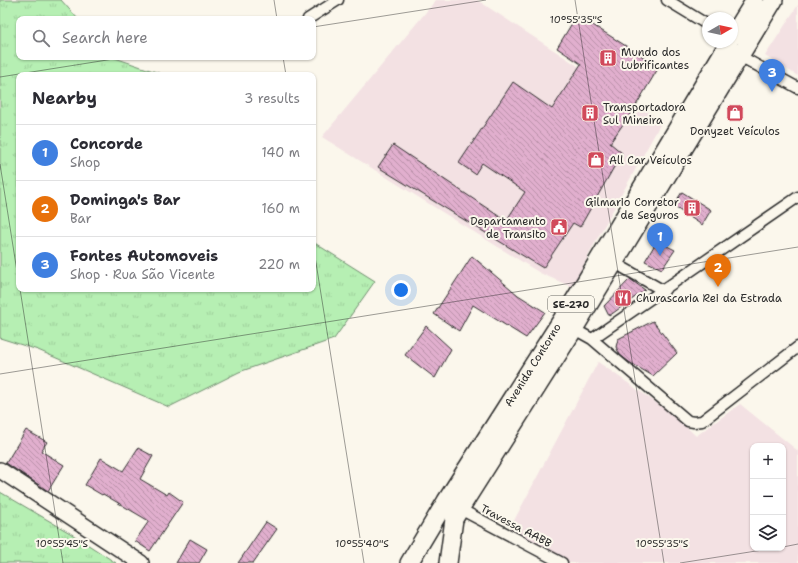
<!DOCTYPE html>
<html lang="en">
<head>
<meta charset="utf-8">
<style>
	:root { --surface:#fff; --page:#f7f7f7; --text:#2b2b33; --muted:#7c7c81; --line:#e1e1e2; --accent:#d1495b }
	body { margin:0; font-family:"Shantell Sans",sans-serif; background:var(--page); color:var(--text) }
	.controls { position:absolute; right:12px; bottom:12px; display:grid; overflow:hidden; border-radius:8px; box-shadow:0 1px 3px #0004 }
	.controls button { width:36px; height:36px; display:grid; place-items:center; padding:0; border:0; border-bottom:1px solid var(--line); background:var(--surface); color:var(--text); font:20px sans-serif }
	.compass { position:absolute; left:702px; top:12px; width:36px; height:36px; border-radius:50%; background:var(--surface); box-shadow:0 1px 3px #0004; rotate:81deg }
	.you { position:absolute; left:401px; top:290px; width:14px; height:14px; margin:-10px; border:3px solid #fff; border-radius:50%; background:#1a73e8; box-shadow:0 0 0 6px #1a73e833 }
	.badge { display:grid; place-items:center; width:26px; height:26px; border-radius:50%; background:var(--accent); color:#fff; font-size:13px; font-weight:700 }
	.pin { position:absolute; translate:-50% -33px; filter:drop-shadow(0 1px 2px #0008) }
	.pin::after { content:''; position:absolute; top:21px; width:14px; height:12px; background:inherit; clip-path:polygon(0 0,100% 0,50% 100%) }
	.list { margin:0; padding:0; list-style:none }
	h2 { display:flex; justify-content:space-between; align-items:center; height:52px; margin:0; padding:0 16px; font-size:17px }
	h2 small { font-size:13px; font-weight:400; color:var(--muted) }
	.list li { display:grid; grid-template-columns:26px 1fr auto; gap:12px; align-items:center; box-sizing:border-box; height:56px; padding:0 16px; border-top:1px solid var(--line) }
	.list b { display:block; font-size:15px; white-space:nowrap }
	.list p { margin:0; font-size:13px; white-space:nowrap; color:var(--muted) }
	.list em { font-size:13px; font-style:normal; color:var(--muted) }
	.icon { flex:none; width:22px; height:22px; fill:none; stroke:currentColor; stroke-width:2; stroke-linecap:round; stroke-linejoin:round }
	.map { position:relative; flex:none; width:798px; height:563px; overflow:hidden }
	.search { position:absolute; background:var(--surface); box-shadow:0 1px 3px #0004; left:16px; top:16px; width:300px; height:44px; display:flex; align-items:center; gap:10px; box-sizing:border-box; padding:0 14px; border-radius:8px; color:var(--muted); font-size:15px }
	.panel { position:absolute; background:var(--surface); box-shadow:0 1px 3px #0004; left:16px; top:72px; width:300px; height:220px; border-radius:8px }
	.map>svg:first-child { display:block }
	.built { fill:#f3e1e3; fill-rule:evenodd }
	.grass { fill:url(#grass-tufts); stroke:#708d6f }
	.building { fill:url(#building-back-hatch); stroke:#2b2b2b }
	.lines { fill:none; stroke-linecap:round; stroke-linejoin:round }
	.street-casing { stroke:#2b2b2b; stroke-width:13 }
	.secondary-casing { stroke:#2b2b2b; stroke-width:18 }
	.primary-casing { stroke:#2b2b2b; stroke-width:20 }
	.street { stroke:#fbf7ec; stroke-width:10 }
	.secondary { stroke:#fbf7ec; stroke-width:15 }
	.primary { stroke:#fbf7ec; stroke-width:17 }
	.ticks { fill:none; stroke:#2b2b2b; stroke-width:1; stroke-opacity:0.45 }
	.labels { text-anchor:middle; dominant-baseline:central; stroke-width:4; stroke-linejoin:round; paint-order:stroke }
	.shield { fill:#fbf7ec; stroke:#696865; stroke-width:1 }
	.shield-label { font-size:10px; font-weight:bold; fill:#2b2b2b }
	.poi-label { font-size:11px; fill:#2b2b2b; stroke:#fbf7ec; text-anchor:start }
	.street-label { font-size:11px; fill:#2b2b2b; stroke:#fbf7ec }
	.ticks-label { font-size:10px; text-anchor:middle; fill:#2b2b2b; stroke:#fbf7ec; stroke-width:4; stroke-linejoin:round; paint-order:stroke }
</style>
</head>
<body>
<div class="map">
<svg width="798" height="563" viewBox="0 0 798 563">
	<defs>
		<pattern id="grass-tufts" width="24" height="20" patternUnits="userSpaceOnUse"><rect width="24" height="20" fill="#b6efb3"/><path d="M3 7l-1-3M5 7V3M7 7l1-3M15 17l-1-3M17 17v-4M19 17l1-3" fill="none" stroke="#9dcd9a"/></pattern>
		<pattern id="building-back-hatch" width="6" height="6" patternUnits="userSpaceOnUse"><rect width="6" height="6" fill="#e1afce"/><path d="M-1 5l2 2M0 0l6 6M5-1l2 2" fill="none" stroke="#b78fa7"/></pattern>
	</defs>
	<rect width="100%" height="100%" fill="#fbf7ec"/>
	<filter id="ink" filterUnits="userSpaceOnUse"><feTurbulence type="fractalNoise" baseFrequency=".025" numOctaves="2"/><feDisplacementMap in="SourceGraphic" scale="8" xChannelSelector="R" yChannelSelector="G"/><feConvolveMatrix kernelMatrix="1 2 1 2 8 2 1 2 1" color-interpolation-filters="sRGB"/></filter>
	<g filter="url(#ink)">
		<path class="built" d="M436,0H477L662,121L597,239L572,287L540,273L322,137Z
			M798,5V76L765,56Z
			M598,362L675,416L696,436L740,404L798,451V563H568L509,530ZM753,446H783V548H753Z"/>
		<path class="grass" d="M0,0H61L78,19H19V57H112L165,75H19V289H313V242L375,281L334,339L239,372L169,407L38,350L0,338Z
			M0,492L70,533L116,563H0Z"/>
		<path class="building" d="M577,15L659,67L635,107L610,143L622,153L580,227L573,223L543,268L378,167L393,145L506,221L525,192L482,163L475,174L459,163L513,82L552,109L581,64L557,48Z
			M682,192L711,210L702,225L673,206Z
			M657,241L675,250L662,269L645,261Z
			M472,256L518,295L545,312L526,338L473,305L459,331L434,314Z
			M630,279L645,290L609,316L604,306Z
			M653,321L677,353L653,376L629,362L620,355L616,347L618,339Z
			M426,326L451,349L435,378L405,355Z
			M26,430L47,442L41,451L64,465L48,491L6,463Z
			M138,448L153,456L140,479L167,495L169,492L183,502L150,551L135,541L149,521L103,494L102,495L85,485L101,458L123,471Z
			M266,522L277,529L253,563H238Z
			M190,539L207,549L199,563H176Z"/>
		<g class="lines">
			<defs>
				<path id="street" d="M667,0L708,25
					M308,19L338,0
					M738,55L798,88
					M613,262L664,291
					M574,329L592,339L798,197
					M592,339L688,421L694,422L702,421L798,347
					M460,509L562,563"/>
				<path id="secondary" d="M0,470L141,563"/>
				<path id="primary" d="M732,37L755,0
					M409,563L446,501L575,299L729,42
					M448,563L454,519L460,509L574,329L774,0"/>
			</defs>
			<use href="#street" class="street-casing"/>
			<use href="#secondary" class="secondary-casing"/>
			<use href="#primary" class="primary-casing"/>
			<use href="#street" class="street"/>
			<use href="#secondary" class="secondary"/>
			<use href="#primary" class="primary"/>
		</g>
	</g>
	<path class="ticks" d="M274,0L277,19M575,0L664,563M313,27L486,0M283,57L286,75M0,77L126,57M0,164L19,284M313,244L364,563M20,289L63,563M0,374L798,247M783,547L798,544M680,563L775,548"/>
	<defs>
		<symbol id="building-square" viewBox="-11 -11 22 22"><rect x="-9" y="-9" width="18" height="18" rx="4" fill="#d1495b" stroke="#fbf7ec"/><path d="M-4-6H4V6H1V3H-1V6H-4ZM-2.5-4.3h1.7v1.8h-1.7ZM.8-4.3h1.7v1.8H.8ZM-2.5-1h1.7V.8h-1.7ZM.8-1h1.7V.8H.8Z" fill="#fff"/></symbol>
		<symbol id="shop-square" viewBox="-11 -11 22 22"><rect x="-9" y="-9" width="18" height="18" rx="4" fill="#d1495b" stroke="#fbf7ec"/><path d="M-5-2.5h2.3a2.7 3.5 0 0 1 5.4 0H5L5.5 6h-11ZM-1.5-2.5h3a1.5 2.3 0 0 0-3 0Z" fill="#fff"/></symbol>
		<symbol id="civic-square" viewBox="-11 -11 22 22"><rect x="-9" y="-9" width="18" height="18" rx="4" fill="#d1495b" stroke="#fbf7ec"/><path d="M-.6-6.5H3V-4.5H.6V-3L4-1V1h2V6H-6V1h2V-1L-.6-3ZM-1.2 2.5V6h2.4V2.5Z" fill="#fff"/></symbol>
		<symbol id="restaurant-square" viewBox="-11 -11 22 22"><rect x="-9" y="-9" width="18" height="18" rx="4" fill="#d1495b" stroke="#fbf7ec"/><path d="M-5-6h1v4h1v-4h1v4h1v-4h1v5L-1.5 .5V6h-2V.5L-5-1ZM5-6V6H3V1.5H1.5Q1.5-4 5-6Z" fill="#fff"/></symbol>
	</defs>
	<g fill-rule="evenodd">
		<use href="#building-square" x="598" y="48" width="20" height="20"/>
		<use href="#building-square" x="580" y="103" width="20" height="20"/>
		<use href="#shop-square" x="725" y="103" width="20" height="20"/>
		<use href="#shop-square" x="586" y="150" width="20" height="20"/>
		<use href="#building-square" x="682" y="198" width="20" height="20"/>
		<use href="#civic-square" x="549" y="217" width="20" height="20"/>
		<use href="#restaurant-square" x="613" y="288" width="20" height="20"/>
	</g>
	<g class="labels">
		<rect class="shield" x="548" y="296" width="46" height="16" rx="3"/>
		<g class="shield-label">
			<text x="571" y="304">SE-270</text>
		</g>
		<g class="poi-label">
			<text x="621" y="52">Mundo dos<tspan x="621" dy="13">Lubrificantes</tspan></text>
			<text x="603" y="107">Transportadora<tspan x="603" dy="13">Sul Mineira</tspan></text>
			<text x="735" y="131" text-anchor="middle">Donyzet Veículos</text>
			<text x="609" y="160">All Car Veículos</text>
			<text x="679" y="202" text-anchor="end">Gilmario Corretor<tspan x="679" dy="13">de Seguros</tspan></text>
			<text x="546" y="221" text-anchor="end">Departamento<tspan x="546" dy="13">de Transito</tspan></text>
			<text x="636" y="298">Churascaria Rei da Estrada</text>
		</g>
		<g class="street-label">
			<text transform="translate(533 365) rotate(-58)">Avenida Contorno</text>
			<text transform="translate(516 526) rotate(28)">Travessa AABB</text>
		</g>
	</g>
	<g class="ticks-label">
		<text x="576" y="23">10°55'35"S</text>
		<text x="62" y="547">10°55'45"S</text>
		<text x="362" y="547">10°55'40"S</text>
		<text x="662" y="547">10°55'35"S</text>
	</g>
</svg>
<div class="controls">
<button>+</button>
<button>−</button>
<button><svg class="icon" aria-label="layers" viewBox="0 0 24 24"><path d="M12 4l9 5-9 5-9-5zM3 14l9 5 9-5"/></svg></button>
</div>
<svg class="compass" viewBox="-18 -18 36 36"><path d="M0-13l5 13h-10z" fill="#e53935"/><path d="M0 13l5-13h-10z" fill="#7c7c81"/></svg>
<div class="you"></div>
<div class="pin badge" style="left:660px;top:256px;background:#3f7fe0">1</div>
<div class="pin badge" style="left:718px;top:287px;background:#e8710a">2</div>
<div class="pin badge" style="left:772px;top:92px;background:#3f7fe0">3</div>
<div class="search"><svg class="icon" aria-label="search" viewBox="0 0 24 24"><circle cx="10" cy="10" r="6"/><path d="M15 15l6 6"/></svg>Search here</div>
<section class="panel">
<h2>Nearby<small>3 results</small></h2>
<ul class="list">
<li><span class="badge" style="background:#3f7fe0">1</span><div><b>Concorde</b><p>Shop</p></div><em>140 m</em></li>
<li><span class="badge" style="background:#e8710a">2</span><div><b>Dominga's Bar</b><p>Bar</p></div><em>160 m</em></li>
<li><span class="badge" style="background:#3f7fe0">3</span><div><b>Fontes Automoveis</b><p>Shop · Rua São Vicente</p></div><em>220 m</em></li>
</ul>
</section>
</div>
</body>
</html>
